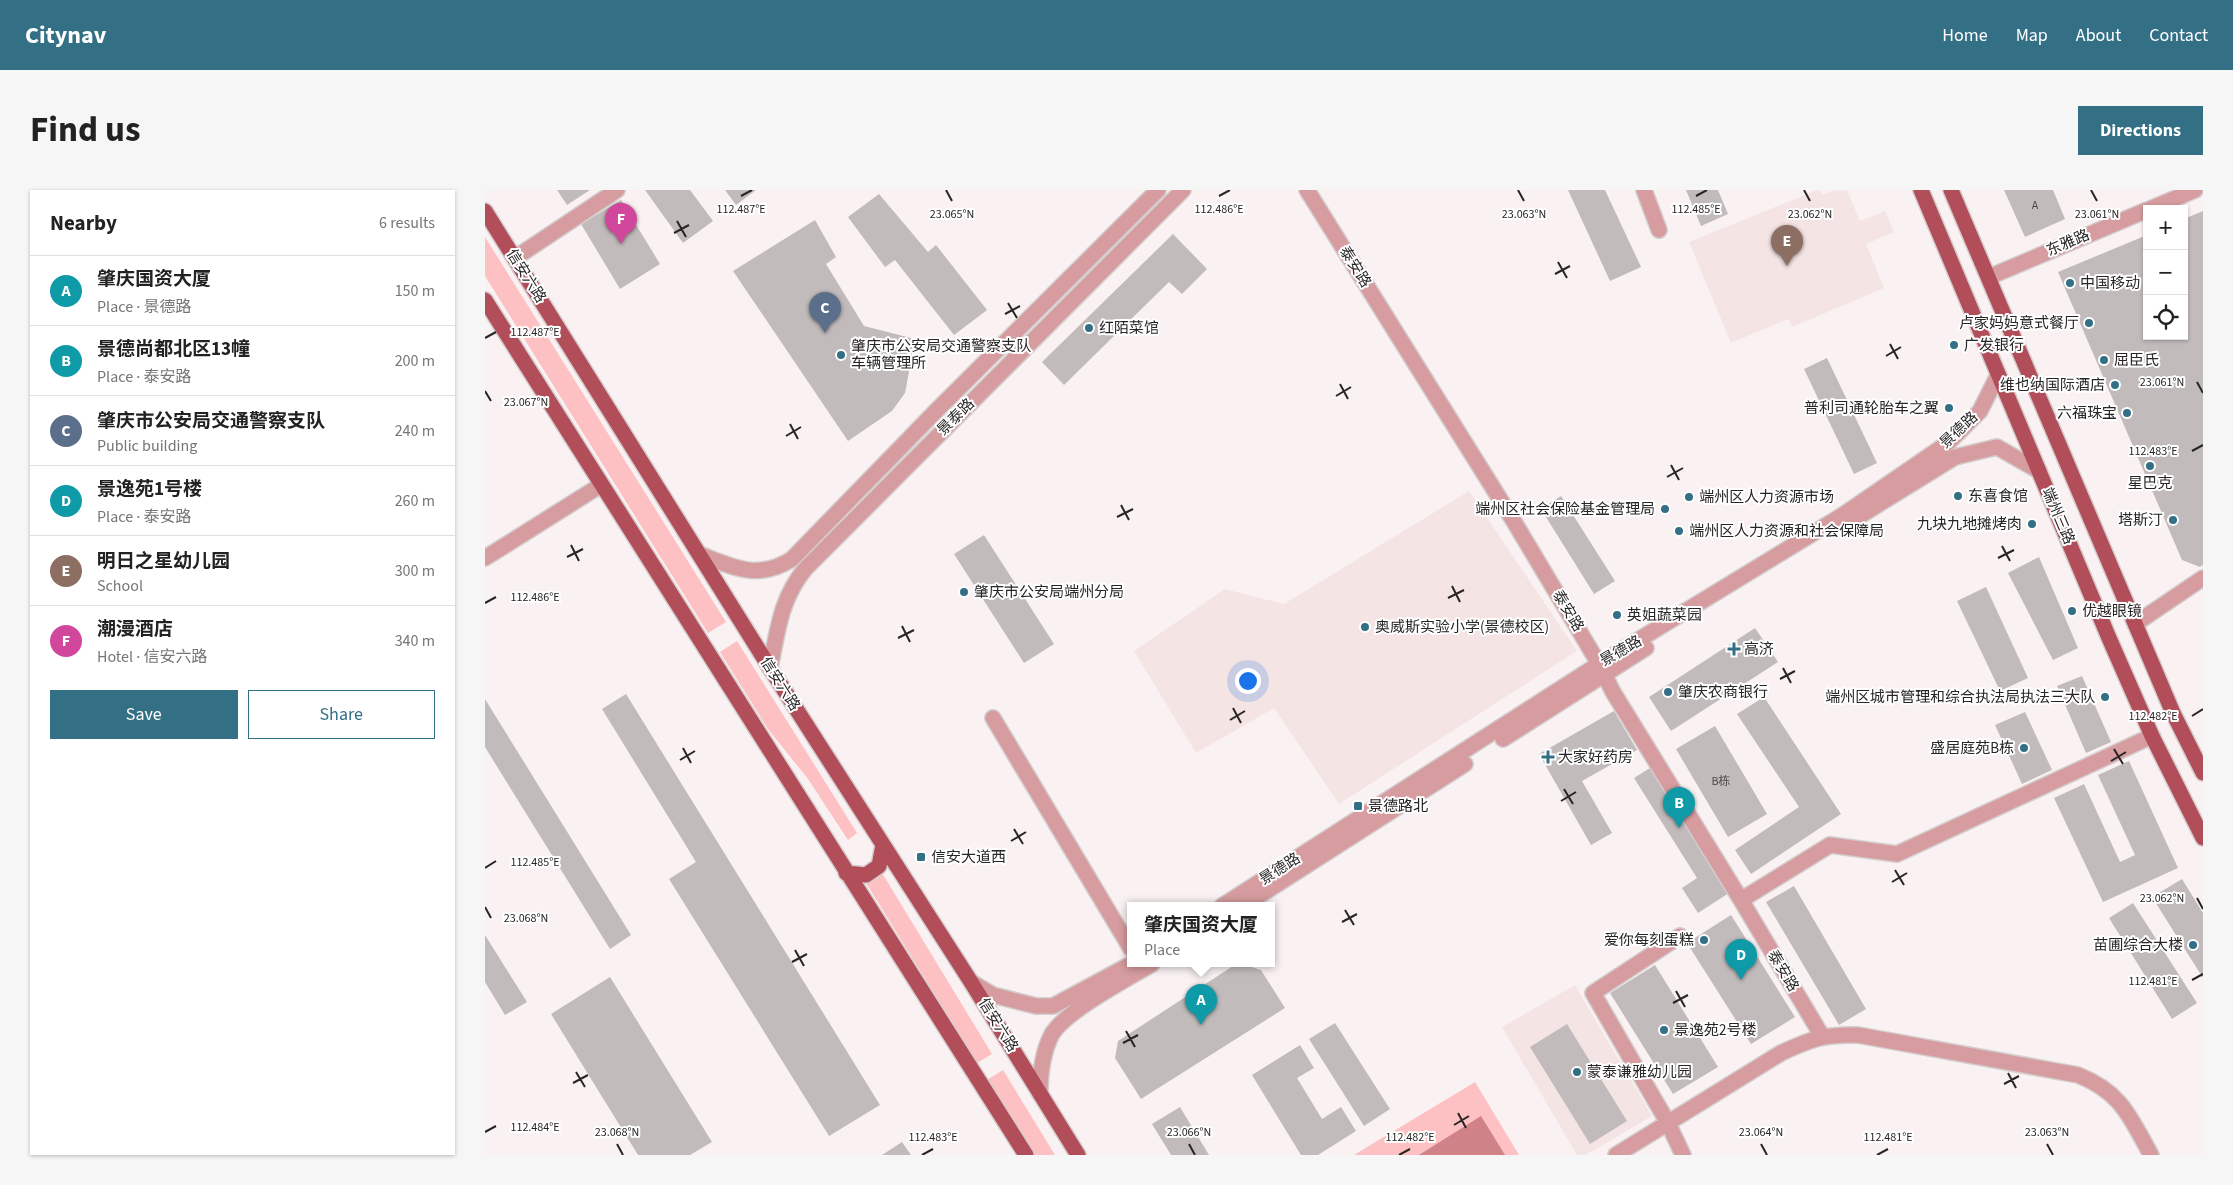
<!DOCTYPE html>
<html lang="en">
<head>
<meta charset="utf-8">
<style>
	:root { --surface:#fff; --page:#f6f6f6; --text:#222; --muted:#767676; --line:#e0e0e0; --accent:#337086 }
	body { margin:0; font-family:"Source Sans 3","Noto Sans SC",sans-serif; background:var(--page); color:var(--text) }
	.controls { position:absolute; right:15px; top:15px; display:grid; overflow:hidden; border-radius:0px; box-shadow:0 1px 4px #0004 }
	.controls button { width:45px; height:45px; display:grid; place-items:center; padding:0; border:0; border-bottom:1px solid var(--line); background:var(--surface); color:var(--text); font:25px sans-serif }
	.you { position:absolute; left:762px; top:490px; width:18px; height:18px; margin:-12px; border:4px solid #fff; border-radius:50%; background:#1a73e8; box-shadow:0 0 0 8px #1a73e833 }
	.badge { display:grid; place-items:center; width:32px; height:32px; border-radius:50%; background:var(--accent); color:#fff; font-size:16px; font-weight:700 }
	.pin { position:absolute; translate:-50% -41px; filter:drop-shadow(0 1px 2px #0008) }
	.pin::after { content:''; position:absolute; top:26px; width:18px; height:15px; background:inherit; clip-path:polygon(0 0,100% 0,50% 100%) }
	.popup { position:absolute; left:642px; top:712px; width:148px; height:65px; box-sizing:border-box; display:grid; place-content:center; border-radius:0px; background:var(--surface); filter:drop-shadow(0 1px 4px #0005); font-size:16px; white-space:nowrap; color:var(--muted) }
	.popup b { font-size:19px; color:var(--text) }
	.popup::after { content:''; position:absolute; left:50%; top:100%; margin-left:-10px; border:10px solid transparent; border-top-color:var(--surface) }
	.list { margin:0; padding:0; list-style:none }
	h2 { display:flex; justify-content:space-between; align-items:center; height:65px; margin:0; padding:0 20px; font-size:21px }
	h2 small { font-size:16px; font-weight:400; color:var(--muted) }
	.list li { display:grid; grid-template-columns:32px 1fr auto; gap:15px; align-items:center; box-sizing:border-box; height:70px; padding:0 20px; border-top:1px solid var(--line) }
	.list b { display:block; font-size:19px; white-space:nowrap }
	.list p { margin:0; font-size:16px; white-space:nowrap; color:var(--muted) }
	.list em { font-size:16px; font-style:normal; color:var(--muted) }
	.actions { display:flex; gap:10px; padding:15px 20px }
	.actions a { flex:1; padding:11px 0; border:1px solid var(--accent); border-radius:0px; text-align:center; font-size:18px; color:var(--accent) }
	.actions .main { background:var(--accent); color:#fff }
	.icon { flex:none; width:28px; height:28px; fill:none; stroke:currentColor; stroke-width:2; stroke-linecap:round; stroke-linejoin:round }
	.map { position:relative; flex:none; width:1718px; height:965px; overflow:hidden; border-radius:0px }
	header { display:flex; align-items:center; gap:30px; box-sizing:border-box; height:70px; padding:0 25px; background:var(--accent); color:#fff }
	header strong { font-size:24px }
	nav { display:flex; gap:28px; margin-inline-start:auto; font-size:18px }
	.intro { display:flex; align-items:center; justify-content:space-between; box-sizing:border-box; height:120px; padding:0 30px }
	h1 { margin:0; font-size:35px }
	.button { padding:12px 22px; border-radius:0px; background:var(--accent); color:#fff; font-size:18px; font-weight:700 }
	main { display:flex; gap:30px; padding:0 30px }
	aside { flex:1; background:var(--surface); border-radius:0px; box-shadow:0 1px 4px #0004 }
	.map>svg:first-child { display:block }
	.built { fill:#f5e4e4 }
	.green { fill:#fdc0c3 }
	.water { fill:#d08289 }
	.building { fill:#c2bbbb }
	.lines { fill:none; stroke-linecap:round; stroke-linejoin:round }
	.minor-casing { stroke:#d4cdcd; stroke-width:18 }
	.major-casing { stroke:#d4cdcd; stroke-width:18 }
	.minor { stroke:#d69c9f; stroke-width:15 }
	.major { stroke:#b24d5a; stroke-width:15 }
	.ticks { fill:none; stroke:#282525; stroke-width:2 }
	.poi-dot { fill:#337086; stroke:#fff; stroke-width:2 }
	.labels { text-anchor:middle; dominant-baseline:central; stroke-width:4; stroke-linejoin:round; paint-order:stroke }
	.number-label { font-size:12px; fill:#4e4a4a }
	.street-label { font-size:15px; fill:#282525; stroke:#fff }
	.poi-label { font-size:15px; fill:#282525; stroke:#fff; text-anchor:start }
	.ticks-label { font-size:12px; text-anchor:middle; fill:#282525; stroke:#fff; stroke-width:4; stroke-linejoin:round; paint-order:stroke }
</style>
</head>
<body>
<header>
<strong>Citynav</strong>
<nav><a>Home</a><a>Map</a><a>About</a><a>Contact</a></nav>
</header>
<div class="intro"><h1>Find us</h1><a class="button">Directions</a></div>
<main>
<aside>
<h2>Nearby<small>6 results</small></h2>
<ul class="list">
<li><span class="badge" style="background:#0f9aa8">A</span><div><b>肇庆国资大厦</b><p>Place · 景德路</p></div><em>150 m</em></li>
<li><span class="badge" style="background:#0f9aa8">B</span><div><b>景德尚都北区13幢</b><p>Place · 泰安路</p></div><em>200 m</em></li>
<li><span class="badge" style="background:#5c6f8a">C</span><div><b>肇庆市公安局交通警察支队</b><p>Public building</p></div><em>240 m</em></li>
<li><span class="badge" style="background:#0f9aa8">D</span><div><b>景逸苑1号楼</b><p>Place · 泰安路</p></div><em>260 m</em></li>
<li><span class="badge" style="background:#8d6e63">E</span><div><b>明日之星幼儿园</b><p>School</p></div><em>300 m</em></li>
<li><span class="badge" style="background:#d1479c">F</span><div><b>潮漫酒店</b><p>Hotel · 信安六路</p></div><em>340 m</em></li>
</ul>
<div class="actions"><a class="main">Save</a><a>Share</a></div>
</aside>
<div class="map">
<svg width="1718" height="965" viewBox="0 0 1718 965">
	<rect width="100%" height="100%" fill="#faf2f2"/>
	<path class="built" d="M1332,0H1335L1337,5L1350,0H1362L1375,31L1400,21L1409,42L1381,54L1399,98L1307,137L1303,129L1246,153L1204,52Z
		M984,301L1092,461L854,614L789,518L711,563L649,461L740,399L799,414Z
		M1090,795L1167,926L1101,965H1092L1017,837Z"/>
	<path class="green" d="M0,47L241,432L223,443L0,86Z
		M252,451L372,643L363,650L323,589L283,539L235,462Z
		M391,673L507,864L492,873L375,683Z
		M518,880L570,965H548L502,890Z
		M990,892L1034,965H869Z"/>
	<path class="water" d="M996,926L1020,965H934Z"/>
	<path class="building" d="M72,0H105L82,15Z
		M160,0H205L228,31L198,53Z
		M240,0H271L251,15Z
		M1083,0H1120L1156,77L1125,91Z
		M1201,0H1233L1243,24L1216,36Z
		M1519,0H1568L1580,29L1540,47Z
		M394,4L443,62L451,55L502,120L469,145L410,70L400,77L363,27Z
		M136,10L175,74L135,99L96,34Z
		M1718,21V375L1715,377L1697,370L1573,82L1662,45V146H1699V29Z
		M330,30L351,67L341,74L379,136L430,149L420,203L407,221L363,251L248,81Z
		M688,44L722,79L697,104L684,92L579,195L557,172Z
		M1342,168L1392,273L1369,284L1319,179Z
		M1076,306L1130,391L1109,404L1056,319Z
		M499,345L569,454L539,473L469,364Z
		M1554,367L1593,458L1568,470L1523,383Z
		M1501,397L1543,488L1515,501L1472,411Z
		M1270,438L1293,472L1186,541L1164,507Z
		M1597,486L1626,552L1601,563L1572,496Z
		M141,504L395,915L344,946L184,689L211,672L117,519Z
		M1279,507L1356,624L1266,684L1250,660L1314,617L1252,524Z
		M0,509L146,745L125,759L0,557Z
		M1129,521L1152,560L1097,591L1127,643L1106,655L1054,564Z
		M1540,522L1567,580L1537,594L1510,535Z
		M1230,536L1282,624L1243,647L1191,559Z
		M1644,571L1693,678L1618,712L1569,608L1599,594L1635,672L1650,665L1613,585Z
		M1168,576L1247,701L1213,723L1197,698L1212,688L1149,588Z
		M1697,689L1718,723V788L1667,707Z
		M1309,696L1381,819L1354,835L1281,712Z
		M1648,713L1712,813L1687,829L1624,728Z
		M1246,725L1310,827L1266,854L1202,753Z
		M0,745L42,812L20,825L0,792Z
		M751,774H757L776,780L800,818L656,909L630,868L633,851Z
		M1170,775L1233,877L1188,904L1125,803Z
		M125,787L227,952L205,965H153L66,824Z
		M850,833L905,919L879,936L824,849Z
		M1082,834L1142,931L1105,954L1045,857Z
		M815,855L829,878L812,888L837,929L856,917L871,941L833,965H816L767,885Z
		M695,917L724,965H686L667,934Z
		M417,952L426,965H397Z"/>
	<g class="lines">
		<defs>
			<path id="minor" d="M822,0L1028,330L1114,474L1128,502L1256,710L1337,846
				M1159,0L1174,40
				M1665,19L1710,0
				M30,68L132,0
				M1504,87L1662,20
				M1368,330L1470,267L1512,257L1554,281
				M214,364C248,377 273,391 307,369L451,221L673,0
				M0,368L116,295
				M1650,434L1718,388
				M285,478C293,440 295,410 320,379L698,0
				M508,528L646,759
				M1018,549L1161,458
				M1256,710L1345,655L1412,664L1667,546
				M737,716L1114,474L1358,325L1463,253L1495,221L1513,185
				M758,716L980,574
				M1195,746L1108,803L1183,933L1198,965
				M486,792L508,805L551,816H568L646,774
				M555,904C555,884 557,863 567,844C581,821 642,789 667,774
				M1131,965L1296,863C1326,849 1339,844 1373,845L1593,885C1636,902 1645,927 1666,965"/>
			<path id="major" d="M1436,0L1624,448L1667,546L1718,648
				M1466,0L1688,523L1718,583
				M0,21L285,478L486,792L593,965
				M0,110L541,965
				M361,683L381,685L394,676L398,655"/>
		</defs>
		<use href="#minor" class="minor-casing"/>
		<use href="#major" class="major-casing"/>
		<use href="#minor" class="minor"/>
		<use href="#major" class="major"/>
	</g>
	<path class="ticks" d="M461,0L467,11M1033,0L1039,11M1319,0L1325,11M1606,0L1612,11M256,6L267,0M734,6L745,0M1211,6L1222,0M192,31L201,47M189,43L204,35M1073,72L1082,88M1070,84L1085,76M523,113L532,128M520,124L535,116M0,148L11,142M1405,154L1413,169M1401,166L1416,157M1712,192L1718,203M855,194L863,209M0,201L6,211M851,206L866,197M305,234L313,249M301,246L316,237M1707,261L1718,255M1186,275L1194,290M1182,287L1198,278M636,315L644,330M632,327L648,319M86,355L94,371M1517,356L1525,371M82,367L98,359M1513,368L1529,360M967,396L975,412M963,408L979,400M0,413L11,407M417,436L425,452M413,448L429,440M1298,478L1306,493M1295,489L1310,481M748,518L756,533M1707,526L1718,519M745,530L760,521M198,558L206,573M1629,559L1638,574M195,570L210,561M1626,571L1641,562M1079,599L1088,614M1076,611L1091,602M529,639L538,654M526,651L541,642M0,678L11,671M1410,680L1419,695M1407,692L1422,683M1712,708L1718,719M0,717L6,728M860,720L869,735M857,732L872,724M310,760L319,776M307,772L322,764M1707,790L1718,784M1191,801L1200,817M1188,813L1203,805M641,841L650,857M638,853L653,845M91,882L100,897M1523,883L1531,898M88,893L103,885M1519,894L1534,886M973,923L981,938M969,935L984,926M0,942L11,936M132,954L138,965M704,954L710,965M1276,954L1282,965M1562,954L1568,965M437,965L448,959M914,965L925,959M1392,965L1403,959"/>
	<g class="poi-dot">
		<circle cx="1585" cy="93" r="5"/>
		<circle cx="1604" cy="133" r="5"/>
		<circle cx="604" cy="138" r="5"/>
		<circle cx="1469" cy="155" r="5"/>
		<circle cx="356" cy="165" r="5"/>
		<circle cx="1619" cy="170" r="5"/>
		<circle cx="1630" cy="195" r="5"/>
		<circle cx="1464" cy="218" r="5"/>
		<circle cx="1642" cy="223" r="5"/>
		<circle cx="1665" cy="276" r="5"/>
		<circle cx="1473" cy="306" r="5"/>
		<circle cx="1204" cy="307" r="5"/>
		<circle cx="1180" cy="319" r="5"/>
		<circle cx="1688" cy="330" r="5"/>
		<circle cx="1547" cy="334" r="5"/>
		<circle cx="1194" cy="341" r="5"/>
		<circle cx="479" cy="402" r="5"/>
		<circle cx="1587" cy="421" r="5"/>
		<circle cx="1132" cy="425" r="5"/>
		<circle cx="880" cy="437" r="5"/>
		<path d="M1246.5 451.5h5v5h5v5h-5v5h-5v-5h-5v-5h5z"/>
		<circle cx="1183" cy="502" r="5"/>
		<circle cx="1620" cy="507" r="5"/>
		<circle cx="1539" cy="558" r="5"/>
		<path d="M1060.5 559.5h5v5h5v5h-5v5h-5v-5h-5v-5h5z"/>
		<rect x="868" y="611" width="10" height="10" rx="2.5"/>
		<rect x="431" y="662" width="10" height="10" rx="2.5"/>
		<circle cx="1219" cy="750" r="5"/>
		<circle cx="1708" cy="755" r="5"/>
		<circle cx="1179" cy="840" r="5"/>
		<circle cx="1092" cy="882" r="5"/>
	</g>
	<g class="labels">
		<g class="number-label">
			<text x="1550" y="15">A</text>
			<text x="1236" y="591">B栋</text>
		</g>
		<g class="street-label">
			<text transform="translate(1583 53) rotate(-23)">东雅路</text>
			<text transform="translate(870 77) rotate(58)">泰安路</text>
			<text transform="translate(41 86) rotate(58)">信安六路</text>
			<text transform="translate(471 227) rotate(-45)">景泰路</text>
			<text transform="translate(1474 240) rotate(-43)">景德路</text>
			<text transform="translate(1573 326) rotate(67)">端州三路</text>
			<text transform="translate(1083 421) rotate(59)">泰安路</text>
			<text transform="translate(1136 461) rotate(-30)">景德路</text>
			<text transform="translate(295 494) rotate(58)">信安六路</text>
			<text transform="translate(795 679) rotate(-33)">景德路</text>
			<text transform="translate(1298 781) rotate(59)">泰安路</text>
			<text transform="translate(513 835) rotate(58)">信安六路</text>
		</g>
		<g class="poi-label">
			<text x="1595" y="93">中国移动</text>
			<text x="1594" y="133" text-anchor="end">卢家妈妈意式餐厅</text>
			<text x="614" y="138">红陌菜馆</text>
			<text x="1479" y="155">广发银行</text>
			<text x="366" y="156">肇庆市公安局交通警察支队<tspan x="366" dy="17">车辆管理所</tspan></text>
			<text x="1629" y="170">屈臣氏</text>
			<text x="1620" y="195" text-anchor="end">维也纳国际酒店</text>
			<text x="1454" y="218" text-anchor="end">普利司通轮胎车之翼</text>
			<text x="1632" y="223" text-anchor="end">六福珠宝</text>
			<text x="1665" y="293" text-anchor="middle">星巴克</text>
			<text x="1483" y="306">东喜食馆</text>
			<text x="1214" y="307">端州区人力资源市场</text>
			<text x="1170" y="319" text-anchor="end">端州区社会保险基金管理局</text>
			<text x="1678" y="330" text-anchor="end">塔斯汀</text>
			<text x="1537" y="334" text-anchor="end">九块九地摊烤肉</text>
			<text x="1204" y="341">端州区人力资源和社会保障局</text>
			<text x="489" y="402">肇庆市公安局端州分局</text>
			<text x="1597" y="421">优越眼镜</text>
			<text x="1142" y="425">英姐蔬菜园</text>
			<text x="890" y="437">奥威斯实验小学(景德校区)</text>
			<text x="1259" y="459">高济</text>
			<text x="1193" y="502">肇庆农商银行</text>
			<text x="1610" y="507" text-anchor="end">端州区城市管理和综合执法局执法三大队</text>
			<text x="1529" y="558" text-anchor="end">盛居庭苑B栋</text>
			<text x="1073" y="567">大家好药房</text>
			<text x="883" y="616">景德路北</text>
			<text x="446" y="667">信安大道西</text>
			<text x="1209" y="750" text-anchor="end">爱你每刻蛋糕</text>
			<text x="1698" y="755" text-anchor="end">苗圃综合大楼</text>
			<text x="1189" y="840">景逸苑2号楼</text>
			<text x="1102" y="882">蒙泰谦雅幼儿园</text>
		</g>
	</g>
	<g class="ticks-label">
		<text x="734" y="23">112.486°E</text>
		<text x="256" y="23">112.487°E</text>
		<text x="1211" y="23">112.485°E</text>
		<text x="467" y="28">23.065°N</text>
		<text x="1039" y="28">23.063°N</text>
		<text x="1325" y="28">23.062°N</text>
		<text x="1612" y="28">23.061°N</text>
		<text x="50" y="146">112.487°E</text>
		<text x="1677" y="196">23.061°N</text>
		<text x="41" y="216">23.067°N</text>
		<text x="1668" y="265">112.483°E</text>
		<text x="50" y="411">112.486°E</text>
		<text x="1668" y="530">112.482°E</text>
		<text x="50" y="676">112.485°E</text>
		<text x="1677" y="712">23.062°N</text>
		<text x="41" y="732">23.068°N</text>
		<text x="1668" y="795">112.481°E</text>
		<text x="50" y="941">112.484°E</text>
		<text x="132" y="946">23.068°N</text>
		<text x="704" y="946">23.066°N</text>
		<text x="1276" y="946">23.064°N</text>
		<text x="1562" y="946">23.063°N</text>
		<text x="448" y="951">112.483°E</text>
		<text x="925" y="951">112.482°E</text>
		<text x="1403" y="951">112.481°E</text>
	</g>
</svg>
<div class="controls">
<button>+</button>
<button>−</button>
<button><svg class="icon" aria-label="locate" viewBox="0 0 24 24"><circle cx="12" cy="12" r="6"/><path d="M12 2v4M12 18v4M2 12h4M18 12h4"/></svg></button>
</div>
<div class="you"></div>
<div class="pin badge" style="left:716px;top:835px;background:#0f9aa8">A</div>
<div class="popup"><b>肇庆国资大厦</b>Place</div>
<div class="pin badge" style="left:1194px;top:638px;background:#0f9aa8">B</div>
<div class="pin badge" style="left:340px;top:143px;background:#5c6f8a">C</div>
<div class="pin badge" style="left:1256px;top:790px;background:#0f9aa8">D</div>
<div class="pin badge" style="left:1302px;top:76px;background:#8d6e63">E</div>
<div class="pin badge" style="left:136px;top:54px;background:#d1479c">F</div>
</div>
</main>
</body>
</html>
